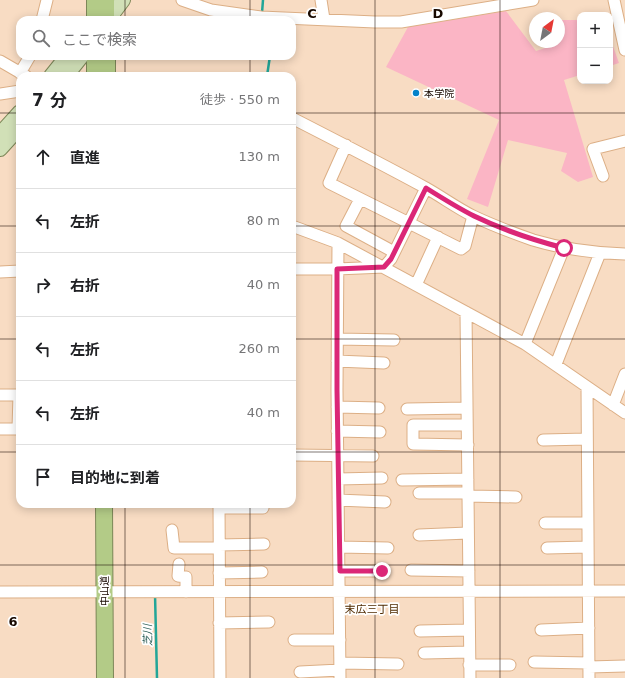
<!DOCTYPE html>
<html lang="ja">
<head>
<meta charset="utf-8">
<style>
	:root { --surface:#fff; --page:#f6f6f6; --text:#202124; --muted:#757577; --line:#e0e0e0 }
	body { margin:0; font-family:"DejaVu Sans","Noto Sans JP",sans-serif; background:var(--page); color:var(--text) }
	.controls { position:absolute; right:12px; top:12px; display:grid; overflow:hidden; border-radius:8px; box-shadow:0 2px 10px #0003 }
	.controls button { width:36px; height:36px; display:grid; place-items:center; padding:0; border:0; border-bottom:1px solid var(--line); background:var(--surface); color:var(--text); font:20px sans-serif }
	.compass { position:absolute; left:529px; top:12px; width:36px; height:36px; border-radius:50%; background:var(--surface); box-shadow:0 2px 10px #0003; rotate:32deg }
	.stop { position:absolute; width:12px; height:12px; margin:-9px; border:3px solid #db2777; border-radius:50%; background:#fff }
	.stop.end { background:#db2777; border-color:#fff; box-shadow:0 1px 4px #0008 }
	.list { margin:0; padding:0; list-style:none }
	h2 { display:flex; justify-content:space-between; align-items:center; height:52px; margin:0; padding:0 16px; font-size:17px }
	h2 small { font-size:13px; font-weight:400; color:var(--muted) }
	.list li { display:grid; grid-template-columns:26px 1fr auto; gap:12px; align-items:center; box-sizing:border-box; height:64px; padding:0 16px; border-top:1px solid var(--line) }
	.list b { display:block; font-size:15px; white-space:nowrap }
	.list em { font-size:13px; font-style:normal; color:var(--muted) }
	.icon { flex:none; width:22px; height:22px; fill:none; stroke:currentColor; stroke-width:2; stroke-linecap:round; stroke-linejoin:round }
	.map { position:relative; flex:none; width:625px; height:678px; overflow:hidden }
	.search { position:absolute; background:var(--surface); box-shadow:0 2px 10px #0003; left:16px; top:16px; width:280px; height:44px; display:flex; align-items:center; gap:10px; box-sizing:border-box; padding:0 14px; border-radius:12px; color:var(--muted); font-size:15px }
	.panel { position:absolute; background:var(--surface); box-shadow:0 2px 10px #0003; left:16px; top:72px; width:280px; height:436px; border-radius:12px }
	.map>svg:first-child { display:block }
	.green { fill:#fbb5c5 }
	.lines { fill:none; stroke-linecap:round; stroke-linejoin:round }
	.stream { stroke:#22a698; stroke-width:2.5 }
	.minor-casing { stroke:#dcaf86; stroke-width:13 }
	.major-casing { stroke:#7d8758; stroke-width:16 }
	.highway-casing { stroke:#7d8758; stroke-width:18 }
	.minor { stroke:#fff; stroke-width:11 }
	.major { stroke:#d1e0b7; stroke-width:14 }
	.highway { stroke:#b3cb87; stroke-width:16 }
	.route { stroke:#db2777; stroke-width:5 }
	.grid { fill:none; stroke:#180900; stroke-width:1; stroke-opacity:0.55 }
	.poi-dot { fill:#0382ca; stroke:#fff; stroke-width:1.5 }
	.labels { text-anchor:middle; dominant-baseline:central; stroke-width:3.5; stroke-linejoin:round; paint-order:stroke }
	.poi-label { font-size:10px; fill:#180900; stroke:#fff; text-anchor:start }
	.street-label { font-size:10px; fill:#180900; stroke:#fff }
	.neighbourhood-label { font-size:11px; fill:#502b00; stroke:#fff }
	.water-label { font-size:11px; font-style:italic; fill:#2c5e57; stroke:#fff }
	.grid-label { font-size:13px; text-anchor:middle; font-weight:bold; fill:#180900; stroke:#fff; stroke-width:3.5; stroke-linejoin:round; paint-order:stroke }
</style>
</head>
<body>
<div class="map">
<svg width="625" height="678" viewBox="0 0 625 678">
	<rect width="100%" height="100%" fill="#f8dcc3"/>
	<path class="green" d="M506,11L536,51L558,44L562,20H580V75L564,80L593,177L578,182L561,171L567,153L508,140L488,207L467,199L499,120L386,67L408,27Z
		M610,38L619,63L610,66Z"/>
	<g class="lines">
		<path class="stream" d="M262,13L263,0
			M267,76L270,56
			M155,594L157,678"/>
		<defs>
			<path id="minor" d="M182,0L211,10L261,17L375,22H401L533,0
				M321,0L324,19
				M614,0L625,50
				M42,20L47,0
				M0,61L26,76
				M20,73L30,56
				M0,94L20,91
				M292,118C337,141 382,164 426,188C442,197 457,208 473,216C492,225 513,233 533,240C563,249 593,253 625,254
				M346,145L329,183L461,249L465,246L473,216
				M603,176L593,149L625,141
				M360,199L346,226L394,252
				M292,226L338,243L525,344L625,413
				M338,243L337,390L340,678
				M292,269H337L384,267L391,259L426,188
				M0,272L20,271
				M416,285L438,237
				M466,312L470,678
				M337,339L394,340
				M525,344L564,248
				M337,361L384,363
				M556,364L600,253
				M587,387L589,678
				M0,395H19L18,429H0
				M613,405L625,374
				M337,407L379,408
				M407,409L467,408
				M467,425H413V444L468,445
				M337,431L380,432
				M543,440L587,439
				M292,455L373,456
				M338,479L382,478
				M402,480L468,479
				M419,493H468
				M468,496L516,497
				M338,500L385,502
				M219,504L220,678
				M219,508H263
				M545,523H588
				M172,530L174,548H219
				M419,535L468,533
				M219,545L264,544
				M339,547L388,548
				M547,548L588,547
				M179,564L178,576L186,577V592
				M411,570L469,571
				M340,571H382
				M219,573L262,572
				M0,592L625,591
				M219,623L269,622
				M541,630L589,628
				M420,631L469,630
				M294,640H340
				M424,653L469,652
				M534,662L589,663
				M340,663L398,664
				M469,665H510
				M589,667L625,666
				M300,672L340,670"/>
			<path id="major" d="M108,20L123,0
				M51,76L67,56
				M66,76L82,56
				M0,134L20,112
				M0,149L20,127"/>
			<path id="highway" d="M95,0V20
				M106,20V0
				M95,56V76
				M107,56V76
				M104,504L105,678"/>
		</defs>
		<use href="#minor" class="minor-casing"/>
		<use href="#major" class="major-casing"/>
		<use href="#highway" class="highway-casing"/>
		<use href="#minor" class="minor"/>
		<use href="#major" class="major"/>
		<use href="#highway" class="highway"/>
	</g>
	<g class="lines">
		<path class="route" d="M382,571H340L337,390V269L384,267L391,259L426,188C442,198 458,208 474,216C503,230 533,240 564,248"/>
	</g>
	<path class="grid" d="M125,0V20M250,0V20M375,0V678M500,0V678M125,56V76M250,56V76M0,113H20M292,113H625M0,226H20M292,226H625M0,339H20M292,339H625M0,452H20M292,452H625M125,504V678M250,504V678M0,565H625"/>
	<circle class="poi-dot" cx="416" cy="93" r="4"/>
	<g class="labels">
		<g class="poi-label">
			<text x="424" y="93">本学院</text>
		</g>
		<g class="street-label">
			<text transform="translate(104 591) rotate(-90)">中山道</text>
		</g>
		<g class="neighbourhood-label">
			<text x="372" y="609">末広三丁目</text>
		</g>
		<g class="water-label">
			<text transform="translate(148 635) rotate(-91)">芝川</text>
		</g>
	</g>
	<g class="grid-label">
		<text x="312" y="18">C</text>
		<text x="438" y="18">D</text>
		<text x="13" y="626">6</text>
	</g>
</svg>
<div class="controls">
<button>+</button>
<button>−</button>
</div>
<svg class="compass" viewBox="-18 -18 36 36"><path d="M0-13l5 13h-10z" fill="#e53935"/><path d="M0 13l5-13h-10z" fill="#757577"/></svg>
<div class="stop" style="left:564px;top:248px"></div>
<div class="stop end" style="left:382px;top:571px"></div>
<div class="search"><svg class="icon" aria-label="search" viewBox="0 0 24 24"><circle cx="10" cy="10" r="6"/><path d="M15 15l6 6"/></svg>ここで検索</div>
<section class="panel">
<h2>7 分<small>徒歩 · 550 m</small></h2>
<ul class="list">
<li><svg class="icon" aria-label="ahead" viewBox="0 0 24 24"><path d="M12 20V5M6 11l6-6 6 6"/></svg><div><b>直進</b></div><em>130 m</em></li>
<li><svg class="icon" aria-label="left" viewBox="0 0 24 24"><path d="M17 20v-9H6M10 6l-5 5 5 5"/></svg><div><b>左折</b></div><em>80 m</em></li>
<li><svg class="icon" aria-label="right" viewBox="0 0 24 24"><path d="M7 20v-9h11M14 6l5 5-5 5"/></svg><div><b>右折</b></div><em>40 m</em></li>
<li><svg class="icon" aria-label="left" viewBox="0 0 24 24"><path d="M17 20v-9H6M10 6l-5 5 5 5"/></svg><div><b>左折</b></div><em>260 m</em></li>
<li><svg class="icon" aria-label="left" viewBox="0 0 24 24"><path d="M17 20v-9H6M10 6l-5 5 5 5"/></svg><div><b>左折</b></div><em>40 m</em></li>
<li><svg class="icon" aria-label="arrive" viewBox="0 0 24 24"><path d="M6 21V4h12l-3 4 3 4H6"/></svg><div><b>目的地に到着</b></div></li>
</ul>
</section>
</div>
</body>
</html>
